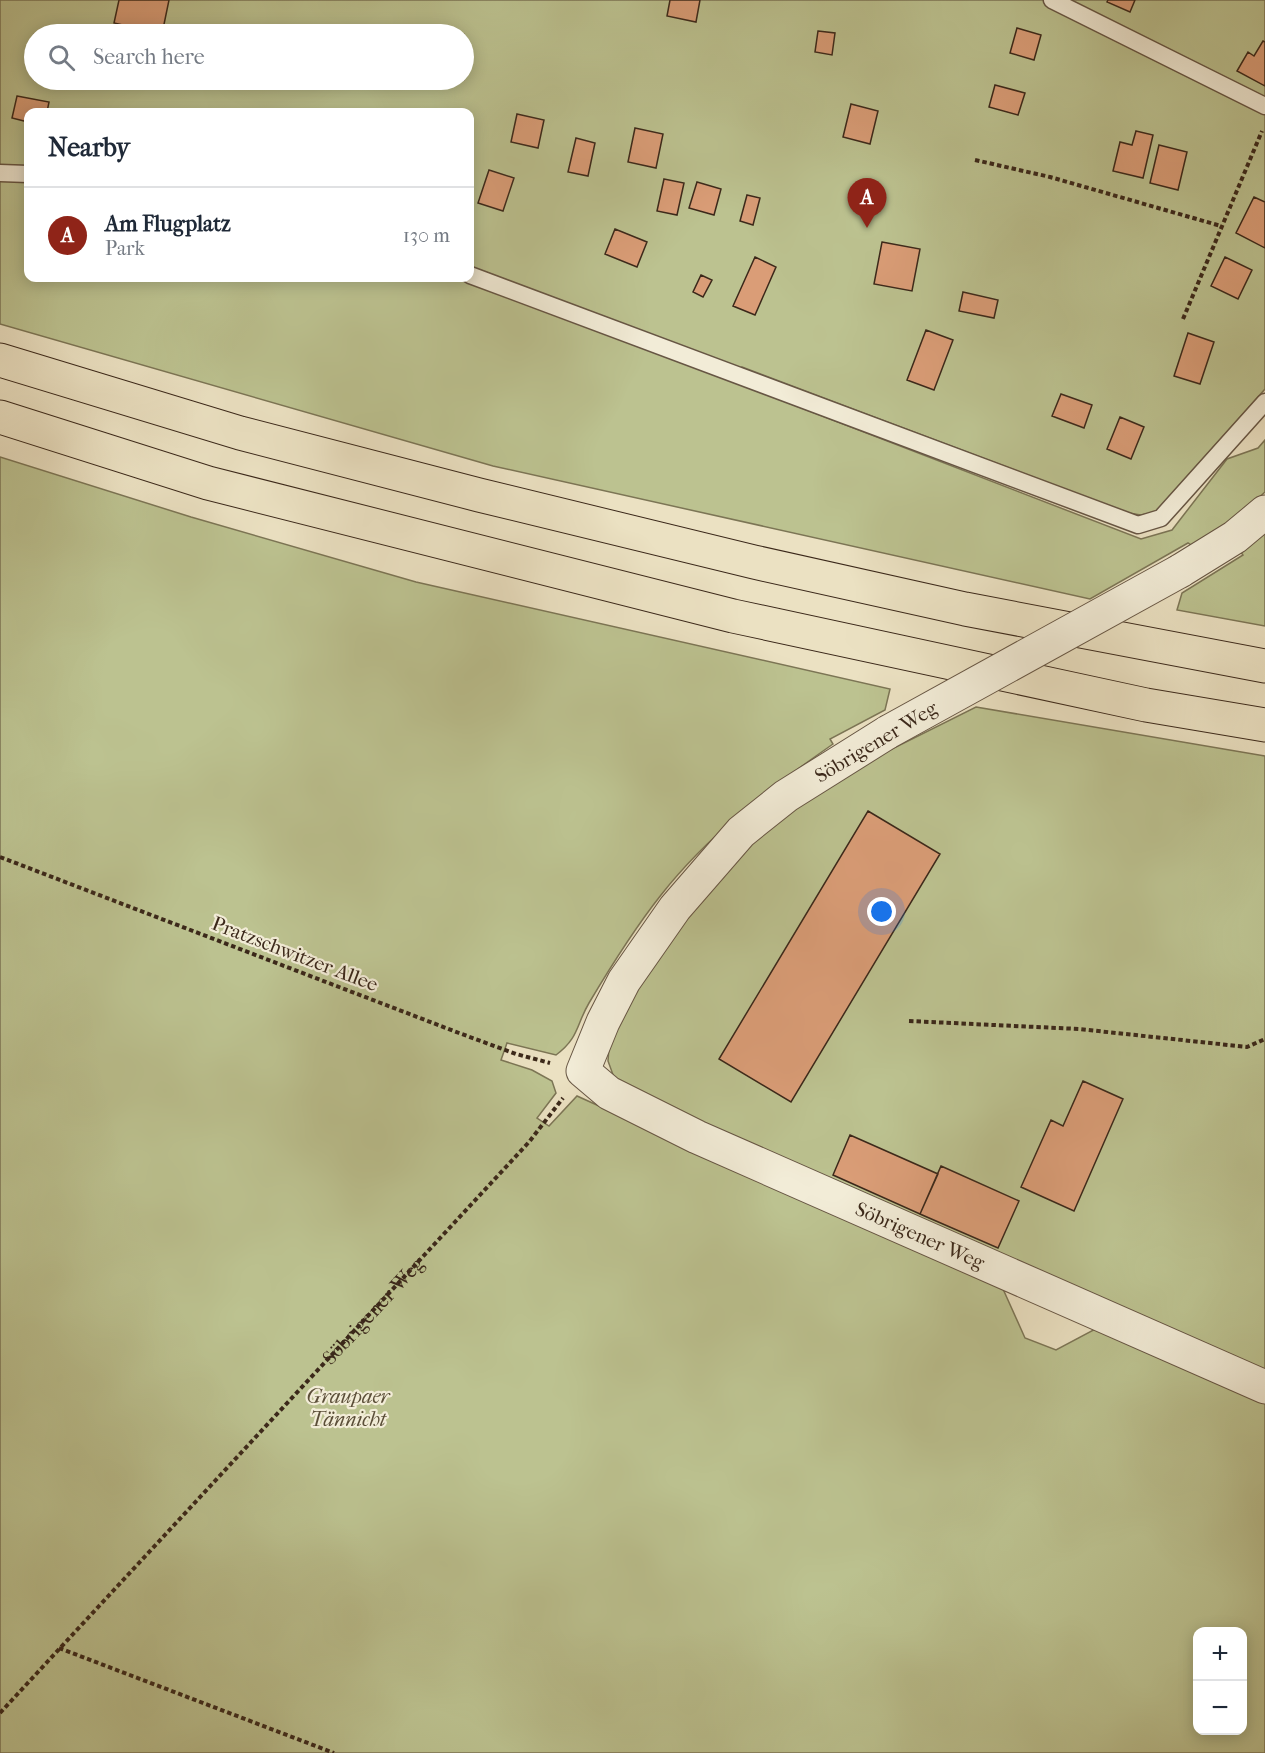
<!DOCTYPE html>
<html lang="en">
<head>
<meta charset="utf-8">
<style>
	:root { --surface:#fff; --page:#f2f2f3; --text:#1f2937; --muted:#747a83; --line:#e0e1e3; --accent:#8f2418 }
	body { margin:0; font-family:"IM FELL French Canon",serif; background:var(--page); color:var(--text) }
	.controls { position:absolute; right:18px; bottom:18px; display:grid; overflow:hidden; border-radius:12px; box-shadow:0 3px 15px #0003 }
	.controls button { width:54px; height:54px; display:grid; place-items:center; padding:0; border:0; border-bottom:2px solid var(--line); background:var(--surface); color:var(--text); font:30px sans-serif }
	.you { position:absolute; left:882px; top:912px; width:21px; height:21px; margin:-15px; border:4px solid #fff; border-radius:50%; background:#1a73e8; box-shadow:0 0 0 9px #1a73e833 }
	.badge { display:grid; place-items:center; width:39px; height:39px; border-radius:50%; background:var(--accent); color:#fff; font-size:20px; font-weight:700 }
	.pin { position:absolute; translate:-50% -50px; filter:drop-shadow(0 2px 3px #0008) }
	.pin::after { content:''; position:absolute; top:32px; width:21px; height:18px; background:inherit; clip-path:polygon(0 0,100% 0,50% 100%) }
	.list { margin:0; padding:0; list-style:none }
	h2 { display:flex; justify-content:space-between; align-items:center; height:78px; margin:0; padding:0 24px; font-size:26px }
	h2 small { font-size:20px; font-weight:400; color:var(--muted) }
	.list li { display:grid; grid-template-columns:39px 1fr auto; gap:18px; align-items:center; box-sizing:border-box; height:96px; padding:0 24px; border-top:2px solid var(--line) }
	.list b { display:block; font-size:22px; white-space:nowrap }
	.list p { margin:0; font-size:20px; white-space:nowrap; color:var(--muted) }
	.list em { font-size:20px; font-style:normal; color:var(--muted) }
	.icon { flex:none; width:33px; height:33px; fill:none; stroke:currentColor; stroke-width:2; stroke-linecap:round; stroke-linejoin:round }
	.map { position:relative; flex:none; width:1265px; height:1753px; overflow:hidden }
	.search { position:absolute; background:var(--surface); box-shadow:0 3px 15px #0003; left:24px; top:24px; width:450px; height:66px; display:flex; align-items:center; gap:15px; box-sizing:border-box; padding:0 21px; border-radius:33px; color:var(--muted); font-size:22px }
	.panel { position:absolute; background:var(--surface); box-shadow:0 3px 15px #0003; left:24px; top:108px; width:450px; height:174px; border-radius:12px }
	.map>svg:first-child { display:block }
	.green { fill:#bcc290; stroke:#7c7555; stroke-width:1.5; fill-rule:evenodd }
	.building { fill:#da9d77; stroke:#3b281a; stroke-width:1.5 }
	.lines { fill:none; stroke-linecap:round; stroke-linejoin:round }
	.service-casing { stroke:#675644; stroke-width:19 }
	.minor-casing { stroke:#675644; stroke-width:35 }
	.trunk-casing { stroke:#3b281a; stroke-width:35 }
	.path { stroke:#3b281a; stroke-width:4; stroke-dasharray:4.5 3; stroke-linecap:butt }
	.service { stroke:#f2ecd7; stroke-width:16 }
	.minor { stroke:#f2ecd7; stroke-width:33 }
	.trunk { stroke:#ebe1c2; stroke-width:33 }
	.minor-bridge-casing { stroke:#675644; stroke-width:35; stroke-linecap:butt }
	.minor-bridge { stroke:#f2ecd7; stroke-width:33 }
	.labels { text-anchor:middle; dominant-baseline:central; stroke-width:4.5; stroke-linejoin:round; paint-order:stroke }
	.street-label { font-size:20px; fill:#3b281a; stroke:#f2ecd7 }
	.park-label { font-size:20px; font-style:italic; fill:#5b4e38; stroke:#f2ecd7 }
</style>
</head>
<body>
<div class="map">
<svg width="1265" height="1753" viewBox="0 0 1265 1753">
	<rect width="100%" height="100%" fill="#ebe1c2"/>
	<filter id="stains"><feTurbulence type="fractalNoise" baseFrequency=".00333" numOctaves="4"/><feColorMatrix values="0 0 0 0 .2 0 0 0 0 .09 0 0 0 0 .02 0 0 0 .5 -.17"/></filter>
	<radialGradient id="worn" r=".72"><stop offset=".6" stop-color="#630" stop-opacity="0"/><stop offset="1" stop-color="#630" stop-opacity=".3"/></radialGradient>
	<path class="green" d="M0,0H1265V389L1156,512L1141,515L1128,513L742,367L737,383L1141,539L1172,530L1227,459L1258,448L1265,440V492L1227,526L1194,547L1188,543L1090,599L493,466L0,324ZM34,34H464V80H34ZM28,112H470V278H28Z
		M0,457L191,517L416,582L890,689L885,710L830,739L833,744C770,788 708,835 661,895C634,929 611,966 589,1003C576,1025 579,1038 556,1055L507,1043L501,1060L532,1070L552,1081L556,1093L537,1118L549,1126L577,1096L1003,1289L1025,1338L1056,1350L1099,1327L1265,1399V1753H0ZM1198,1632H1242V1730H1198Z
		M1265,527V626L1177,610L1182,593L1243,555L1239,550Z
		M976,707L1265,756V1378L616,1083L608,1061L610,1033L636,980L747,844L791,808L858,766Z"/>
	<path class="building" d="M119,0H169L162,34L114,23Z
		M670,0H700L696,22L667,16Z
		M1108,0H1135L1130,12L1107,2Z
		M1017,28L1041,35L1034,60L1010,53Z
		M818,31L835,33L832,55L815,52Z
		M1263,41L1265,42V86L1237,71L1248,52L1254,56Z
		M995,85L1025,93L1018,115L989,107Z
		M17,96L49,102L47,112H28V122L12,118Z
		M851,104L878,111L870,144L843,137Z
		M517,114L544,120L538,148L511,142Z
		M635,128L663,134L656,168L628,162Z
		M1136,131L1153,135L1143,178L1113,171L1120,142L1132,145Z
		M576,138L595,143L588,176L568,172Z
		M1159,145L1187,152L1178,190L1150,183Z
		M489,170L514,178L503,211L478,203Z
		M664,179L684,183L677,215L657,211Z
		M697,182L721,189L714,215L689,208Z
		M747,195L760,198L753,225L740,221Z
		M1254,197L1265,202V248L1236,233Z
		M615,229L647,242L637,267L605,254Z
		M882,242L920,249L912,291L874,284Z
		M755,257L776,267L755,315L733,306Z
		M1225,257L1252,270L1238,299L1211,286Z
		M701,275L712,280L703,297L693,292Z
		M963,292L998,300L994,318L959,311Z
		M926,330L953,340L934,390L907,380Z
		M1188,333L1214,342L1200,384L1174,376Z
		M1061,394L1092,405L1084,428L1052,416Z
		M1120,417L1144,427L1131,459L1107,449Z
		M868,811L940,854L791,1102L719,1059Z
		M1083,1081L1123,1099L1074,1211L1021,1187L1051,1120L1063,1126Z
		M850,1135L938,1174L920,1214L833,1175Z
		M941,1166L1019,1201L998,1248L920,1214Z"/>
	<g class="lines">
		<defs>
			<path id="service" d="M1052,0L1265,106
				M0,173L28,174
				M470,275L1138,525L1161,518L1265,402"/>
			<g id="minor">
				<path d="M1180,571L1235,537L1265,512"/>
				<path id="s2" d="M888,732L786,796L741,832L675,908L624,981L603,1022L583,1071L609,1093L697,1137L1265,1387"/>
			</g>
			<path id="trunk" d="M0,360L240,433L479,495L754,562L965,609L1265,666
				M0,417L208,483L733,616L1146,705L1265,725"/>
		</defs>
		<use href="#service" class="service-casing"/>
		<use href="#minor" class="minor-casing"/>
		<use href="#trunk" class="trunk-casing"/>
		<g class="path">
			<path d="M975,160L1050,177L1221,226"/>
			<path d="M1183,319L1262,131"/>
			<path d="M0,857L459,1033L516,1054L550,1063"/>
			<path d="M909,1021L1079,1029L1247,1047L1265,1039"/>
			<path d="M59,1648L334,1753"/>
			<path id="s1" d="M0,1713L529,1142L563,1098"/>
		</g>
		<use href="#service" class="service"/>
		<use href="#minor" class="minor"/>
		<use href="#trunk" class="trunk"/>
		<defs>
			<path id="minor-bridge" d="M888,732L1180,571"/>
		</defs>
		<use href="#minor-bridge" class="minor-bridge-casing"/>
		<use href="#minor-bridge" class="minor-bridge"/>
	</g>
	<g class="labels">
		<g class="street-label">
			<text transform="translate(876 742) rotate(-31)">Söbrigener Weg</text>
			<text transform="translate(295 954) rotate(21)">Pratzschwitzer Allee</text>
			<text stroke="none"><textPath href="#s2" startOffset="843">Söbrigener Weg</textPath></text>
			<text stroke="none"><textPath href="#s1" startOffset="549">Söbrigener Weg</textPath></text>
		</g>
		<g class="park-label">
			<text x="348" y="1396">Graupaer<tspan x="348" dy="23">Tännicht</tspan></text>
		</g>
	</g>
	<rect width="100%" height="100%" filter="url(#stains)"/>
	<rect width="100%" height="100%" fill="url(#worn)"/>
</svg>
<div class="controls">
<button>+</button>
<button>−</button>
</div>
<div class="you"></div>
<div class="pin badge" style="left:867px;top:228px">A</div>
<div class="search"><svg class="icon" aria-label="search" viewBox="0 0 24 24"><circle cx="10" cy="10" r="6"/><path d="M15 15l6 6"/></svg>Search here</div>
<section class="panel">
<h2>Nearby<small></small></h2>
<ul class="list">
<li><span class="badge">A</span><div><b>Am Flugplatz</b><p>Park</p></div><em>130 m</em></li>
</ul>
</section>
</div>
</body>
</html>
